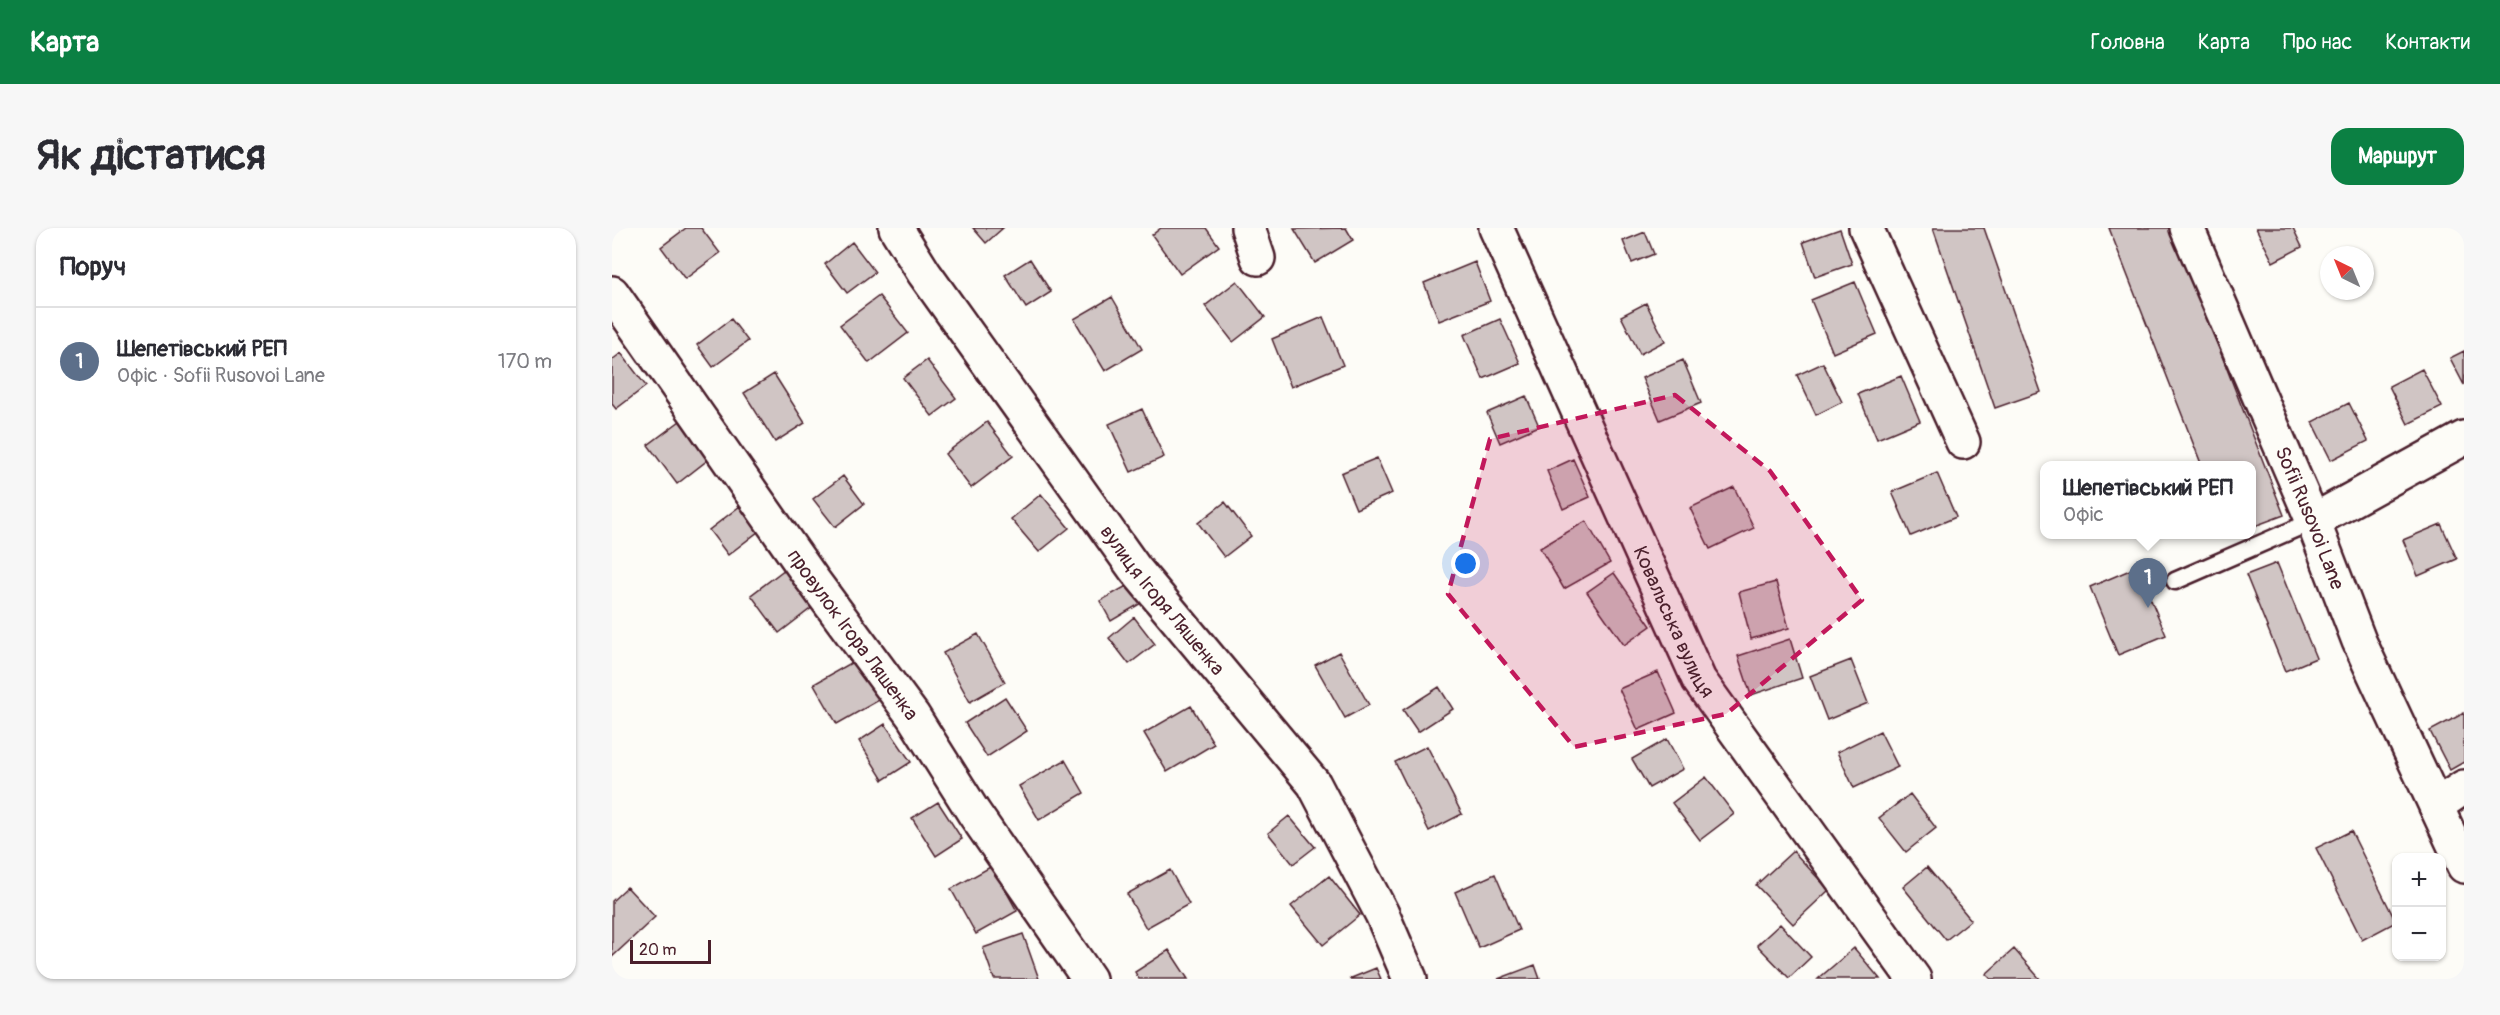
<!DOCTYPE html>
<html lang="uk">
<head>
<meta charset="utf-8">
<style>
	:root { --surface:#fff; --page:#f7f7f7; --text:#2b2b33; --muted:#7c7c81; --line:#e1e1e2; --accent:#0b8043 }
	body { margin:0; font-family:Pangolin,sans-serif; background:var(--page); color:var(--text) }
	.controls { position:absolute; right:18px; bottom:18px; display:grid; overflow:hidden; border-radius:12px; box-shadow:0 2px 4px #0004 }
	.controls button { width:54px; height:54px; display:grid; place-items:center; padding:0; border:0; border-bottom:2px solid var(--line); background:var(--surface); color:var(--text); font:30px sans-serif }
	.compass { position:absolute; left:1708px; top:18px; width:54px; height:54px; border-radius:50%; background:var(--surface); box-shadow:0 2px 4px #0004; rotate:317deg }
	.scale { position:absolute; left:18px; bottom:15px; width:81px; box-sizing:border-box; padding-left:6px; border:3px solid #4a1f2b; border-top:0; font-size:16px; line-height:21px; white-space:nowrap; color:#4a1f2b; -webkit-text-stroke:4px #fdfcf7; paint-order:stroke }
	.you { position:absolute; left:854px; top:336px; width:21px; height:21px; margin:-15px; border:4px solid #fff; border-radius:50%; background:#1a73e8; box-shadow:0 0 0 9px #1a73e833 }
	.badge { display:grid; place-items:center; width:39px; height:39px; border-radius:50%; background:var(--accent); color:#fff; font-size:20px; font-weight:700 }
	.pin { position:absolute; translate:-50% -50px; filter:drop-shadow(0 2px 3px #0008) }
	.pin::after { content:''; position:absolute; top:32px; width:21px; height:18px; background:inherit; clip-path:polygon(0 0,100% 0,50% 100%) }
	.popup { position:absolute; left:1428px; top:233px; width:216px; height:78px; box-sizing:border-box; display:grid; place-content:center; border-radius:12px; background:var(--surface); filter:drop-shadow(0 2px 4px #0005); font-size:20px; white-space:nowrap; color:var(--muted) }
	.popup b { font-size:22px; color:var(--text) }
	.popup::after { content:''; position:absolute; left:50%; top:100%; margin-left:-12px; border:12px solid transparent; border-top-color:var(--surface) }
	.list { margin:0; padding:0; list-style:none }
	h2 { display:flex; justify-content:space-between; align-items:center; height:78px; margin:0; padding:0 24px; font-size:26px }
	h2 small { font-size:20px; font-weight:400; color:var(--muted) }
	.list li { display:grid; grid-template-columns:39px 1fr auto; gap:18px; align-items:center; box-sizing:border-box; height:108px; padding:0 24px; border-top:2px solid var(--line) }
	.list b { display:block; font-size:22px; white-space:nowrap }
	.list p { margin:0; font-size:20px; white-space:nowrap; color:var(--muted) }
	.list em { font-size:20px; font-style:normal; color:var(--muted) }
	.map { position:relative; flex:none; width:1852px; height:751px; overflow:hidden; border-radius:18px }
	header { display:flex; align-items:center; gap:36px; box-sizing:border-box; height:84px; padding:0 30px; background:var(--accent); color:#fff }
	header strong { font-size:28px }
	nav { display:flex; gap:33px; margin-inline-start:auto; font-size:21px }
	.intro { display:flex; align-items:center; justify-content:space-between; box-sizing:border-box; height:144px; padding:0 36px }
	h1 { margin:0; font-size:42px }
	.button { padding:15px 27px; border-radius:18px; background:var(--accent); color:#fff; font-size:21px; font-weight:700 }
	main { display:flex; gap:36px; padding:0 36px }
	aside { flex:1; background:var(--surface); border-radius:18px; box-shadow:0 2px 4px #0004 }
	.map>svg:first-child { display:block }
	.building { fill:#d0c5c4; stroke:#4a1f2b; stroke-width:1.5 }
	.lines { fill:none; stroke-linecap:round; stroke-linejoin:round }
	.service-casing { stroke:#4a1f2b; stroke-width:21 }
	.minor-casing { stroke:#4a1f2b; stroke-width:38 }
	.service { stroke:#fdfcf7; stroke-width:16 }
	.minor { stroke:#fdfcf7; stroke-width:33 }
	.marked { fill:#c2185b; fill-opacity:0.2; stroke:#c2185b; stroke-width:4.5; stroke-dasharray:12 8; stroke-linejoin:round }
	.labels { text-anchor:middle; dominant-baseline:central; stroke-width:4.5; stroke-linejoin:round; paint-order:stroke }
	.street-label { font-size:20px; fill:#4a1f2b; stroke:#fdfcf7 }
</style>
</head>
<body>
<header>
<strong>Карта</strong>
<nav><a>Головна</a><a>Карта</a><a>Про нас</a><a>Контакти</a></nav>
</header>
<div class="intro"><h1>Як дістатися</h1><a class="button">Маршрут</a></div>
<main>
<aside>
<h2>Поруч<small></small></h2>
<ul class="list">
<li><span class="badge" style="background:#5c6f8a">1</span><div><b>Шепетівський РЕП</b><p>Офіс · Sofii Rusovoi Lane</p></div><em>170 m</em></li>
</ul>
</aside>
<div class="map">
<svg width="1852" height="751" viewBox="0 0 1852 751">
	<rect width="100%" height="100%" fill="#fdfcf7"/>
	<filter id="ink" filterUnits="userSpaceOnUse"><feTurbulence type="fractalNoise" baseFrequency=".0167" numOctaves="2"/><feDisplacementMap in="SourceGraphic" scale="12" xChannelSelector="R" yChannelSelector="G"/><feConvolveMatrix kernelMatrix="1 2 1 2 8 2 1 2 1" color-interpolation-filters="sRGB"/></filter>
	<g filter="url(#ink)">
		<path class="building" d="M74,0H89L108,25L73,51L49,19Z
			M361,0H391L374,15Z
			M549,0H594L607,18L568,46L540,7Z
			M734,0L741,12L703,35L682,1Z
			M1321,0H1372L1429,164L1383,180Z
			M1497,0H1560L1672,287L1640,299V238H1590Z
			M1644,0H1681L1690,19L1661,34Z
			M1228,1L1240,36L1203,49L1191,14Z
			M1033,4L1042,26L1020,35L1011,13Z
			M240,14L263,44L235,65L213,36Z
			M418,31L439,64L414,80L393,47Z
			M863,34L878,73L827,93L812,55Z
			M625,53L653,89L621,114L593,78Z
			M1243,54L1265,106L1221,125L1199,72Z
			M267,68L296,105L257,135L228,97Z
			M500,69L530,121L493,143L462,91Z
			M1034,75L1053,113L1028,126L1009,88Z
			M711,89L731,137L679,159L660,111Z
			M119,91L136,113L101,139L85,117Z
			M888,91L908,135L871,151L852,107Z
			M1852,123V157L1838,130Z
			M9,125L34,158L4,181L0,176V132Z
			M315,132L344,170L320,188L291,150Z
			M1071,132L1089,175L1048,192L1030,150Z
			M1211,135L1230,174L1204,187L1185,147Z
			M1810,141L1830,179L1796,196L1777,158Z
			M162,146L193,195L163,214L132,165Z
			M1289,148L1308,193L1265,211L1246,166Z
			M914,168L927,198L888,215L875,185Z
			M1737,175L1756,213L1719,232L1700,194Z
			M530,181L552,229L519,244L497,196Z
			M68,193L97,231L65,256L36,217Z
			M375,194L401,228L359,260L333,226Z
			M765,230L780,265L744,281L729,245Z
			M961,231L978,269L951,281L935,243Z
			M1325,245L1344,289L1299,308L1280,264Z
			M231,248L252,276L223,299L201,271Z
			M1122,259L1142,300L1098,321L1078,280Z
			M429,266L457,300L427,324L399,291Z
			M613,274L639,308L612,329L586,295Z
			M128,278L147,303L116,327L97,302Z
			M974,293L998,335L952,361L928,320Z
			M1829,296L1845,331L1806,348L1791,312Z
			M1665,335L1704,430L1673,443L1634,347Z
			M1525,339L1554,407L1506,427L1478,359Z
			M173,341L202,378L167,405L139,367Z
			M1002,345L1039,398L1012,417L975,364Z
			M525,352L536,371L499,393L488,373Z
			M1164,354L1177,400L1139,411L1127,364Z
			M522,389L543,416L517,436L497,410Z
			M366,406L393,454L358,474L331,425Z
			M1178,411L1190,450L1139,467L1126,428Z
			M727,424L757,477L733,490L703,437Z
			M246,431L269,471L225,496L202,456Z
			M1239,432L1256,475L1215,492L1198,448Z
			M1046,444L1064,485L1026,502L1007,461Z
			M827,459L841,481L806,504L791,482Z
			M393,469L415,503L375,529L353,495Z
			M579,478L602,516L555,544L532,505Z
			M1852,485V534L1838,542L1818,503Z
			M273,496L299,534L271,552L247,513Z
			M1268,503L1286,539L1242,560L1225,524Z
			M1055,511L1071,541L1037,560L1020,531Z
			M815,518L850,586L817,603L783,534Z
			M453,532L472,565L427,592L407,558Z
			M1094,549L1122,586L1088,612L1060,575Z
			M1298,566L1324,600L1294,624L1267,590Z
			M326,574L350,611L324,628L300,590Z
			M677,588L703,619L681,636L656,605Z
			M1739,603L1784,694L1750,712L1704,620Z
			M1181,623L1217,662L1181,696L1144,657Z
			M380,638L405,683L364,706L339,661Z
			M1315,639L1359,692L1334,712L1291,659Z
			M558,642L577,676L534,700L515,666Z
			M883,646L907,702L867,720L843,664Z
			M717,648L748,687L711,717L679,678Z
			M15,659L43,689L0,729V673Z
			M1168,696L1199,729L1177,750L1145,717Z
			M411,706L427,751H382L371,720Z
			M1242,720L1268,751H1206Z
			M1402,721L1428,751H1379L1374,746Z
			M557,722L576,751H527L523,744Z
			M923,737L928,751H886Z
			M764,740L769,751H737Z"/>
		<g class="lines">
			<defs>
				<path id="service" d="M1563,353L1701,293"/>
				<g id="minor">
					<path id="s1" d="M284,0L312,45L523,341L702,556L770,686L798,751"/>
					<path d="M636,0L646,30"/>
					<path id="s2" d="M884,0L1087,452L1302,751"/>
					<path d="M1254,0L1351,214"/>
					<path id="s3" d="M1575,0L1701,293L1747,413L1852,638"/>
					<path id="s4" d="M0,65L200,351L301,488L362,585L477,751"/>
					<path d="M1701,293L1852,210"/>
					<path d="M1824,578L1852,559"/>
				</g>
			</defs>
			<use href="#service" class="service-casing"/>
			<use href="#minor" class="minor-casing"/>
			<use href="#service" class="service"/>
			<use href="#minor" class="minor"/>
		</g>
	</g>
	<path class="marked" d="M1063,167L1158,243L1250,372L1114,486L962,519L836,366L878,211Z"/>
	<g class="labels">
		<g class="street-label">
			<text stroke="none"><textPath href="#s3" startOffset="315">Sofii Rusovoi Lane</textPath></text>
			<text stroke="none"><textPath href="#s1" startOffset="458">вулиця Ігоря Ляшенка</textPath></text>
			<text stroke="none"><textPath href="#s2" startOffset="432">Ковальська вулиця</textPath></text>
			<text stroke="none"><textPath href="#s4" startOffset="418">провулок Ігора Ляшенка</textPath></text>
		</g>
	</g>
</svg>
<div class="controls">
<button>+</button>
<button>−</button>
</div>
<svg class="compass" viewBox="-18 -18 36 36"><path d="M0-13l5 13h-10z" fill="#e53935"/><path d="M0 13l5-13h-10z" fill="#7c7c81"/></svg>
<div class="scale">20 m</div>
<div class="you"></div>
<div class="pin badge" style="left:1536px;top:380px;background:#5c6f8a">1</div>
<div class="popup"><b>Шепетівський РЕП</b>Офіс</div>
</div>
</main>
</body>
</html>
